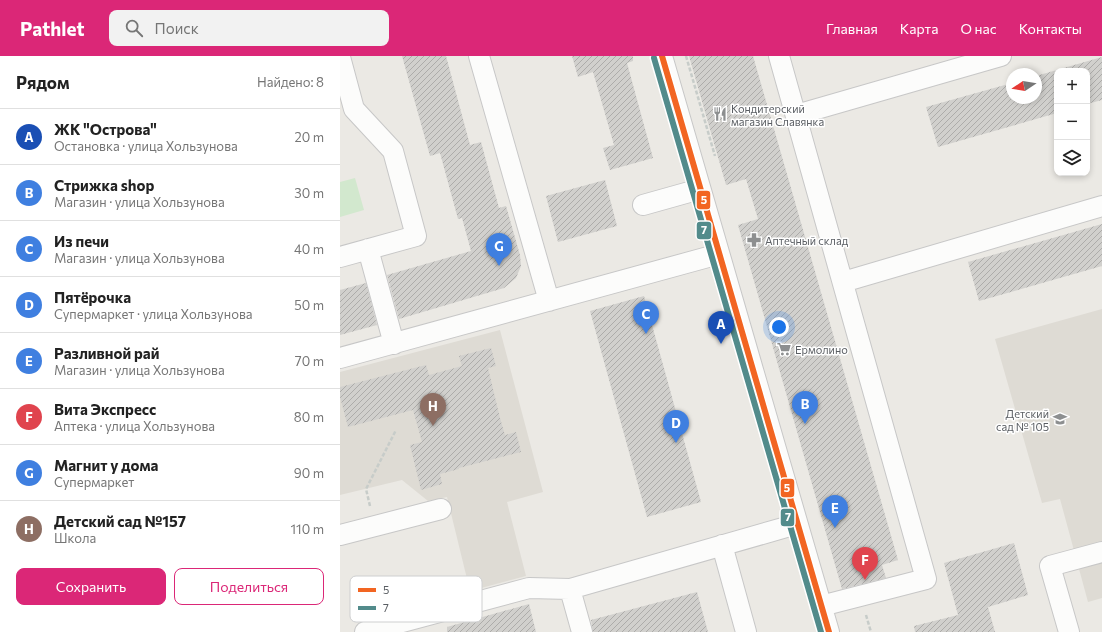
<!DOCTYPE html>
<html lang="ru">
<head>
<meta charset="utf-8">
<style>
	:root { --surface:#fff; --page:#f2f2f2; --text:#222; --muted:#767676; --line:#e0e0e0; --accent:#db2777 }
	body { margin:0; font-family:Commissioner,sans-serif; background:var(--page); color:var(--text) }
	.controls { position:absolute; right:12px; top:12px; display:grid; overflow:hidden; border-radius:8px; box-shadow:0 2px 6px #0003 }
	.controls button { width:36px; height:36px; display:grid; place-items:center; padding:0; border:0; border-bottom:1px solid var(--line); background:var(--surface); color:var(--text); font:20px sans-serif }
	.compass { position:absolute; left:666px; top:12px; width:36px; height:36px; border-radius:50%; background:var(--surface); box-shadow:0 2px 6px #0003; rotate:258deg }
	.you { position:absolute; left:439px; top:271px; width:14px; height:14px; margin:-10px; border:3px solid #fff; border-radius:50%; background:#1a73e8; box-shadow:0 0 0 6px #1a73e833 }
	.badge { display:grid; place-items:center; width:26px; height:26px; border-radius:50%; background:var(--accent); color:#fff; font-size:13px; font-weight:700 }
	.pin { position:absolute; translate:-50% -33px; filter:drop-shadow(0 1px 2px #0008) }
	.pin::after { content:''; position:absolute; top:21px; width:14px; height:12px; background:inherit; clip-path:polygon(0 0,100% 0,50% 100%) }
	.list { margin:0; padding:0; list-style:none }
	h2 { display:flex; justify-content:space-between; align-items:center; height:52px; margin:0; padding:0 16px; font-size:17px }
	h2 small { font-size:13px; font-weight:400; color:var(--muted) }
	.list li { display:grid; grid-template-columns:26px 1fr auto; gap:12px; align-items:center; box-sizing:border-box; height:56px; padding:0 16px; border-top:1px solid var(--line) }
	.list b { display:block; font-size:15px; white-space:nowrap }
	.list p { margin:0; font-size:13px; white-space:nowrap; color:var(--muted) }
	.list em { font-size:13px; font-style:normal; color:var(--muted) }
	.actions { display:flex; gap:8px; padding:12px 16px }
	.actions a { flex:1; padding:9px 0; border:1px solid var(--accent); border-radius:8px; text-align:center; font-size:14px; color:var(--accent) }
	.actions .main { background:var(--accent); color:#fff }
	.icon { flex:none; width:22px; height:22px; fill:none; stroke:currentColor; stroke-width:2; stroke-linecap:round; stroke-linejoin:round }
	.map { position:relative; flex:none; width:762px; height:576px; overflow:hidden }
	header { display:flex; align-items:center; gap:24px; box-sizing:border-box; height:56px; padding:0 20px; background:var(--accent); color:#fff }
	header strong { font-size:19px }
	nav { display:flex; gap:22px; margin-inline-start:auto; font-size:14px }
	.search { width:280px; height:36px; background:var(--page); display:flex; align-items:center; gap:10px; box-sizing:border-box; padding:0 14px; border-radius:8px; color:var(--muted); font-size:15px }
	main { display:flex }
	aside { flex:1; background:var(--surface) }
	.map>svg:first-child { display:block }
	.education { fill:#dedbd4 }
	.pitch { fill:#d2e8ce }
	.building { fill:url(#building-hatch) }
	.lines { fill:none; stroke-linecap:round; stroke-linejoin:round }
	.minor-casing { stroke:#c7c7c7; stroke-width:22 }
	.path { stroke:#c7ccc9; stroke-width:2.5; stroke-dasharray:4 2; stroke-linecap:butt }
	.minor { stroke:#fcfcfb; stroke-width:20 }
	.bus-1-casing { stroke:#fff; stroke-width:9 }
	.bus-2-casing { stroke:#fff; stroke-width:9 }
	.bus-1 { stroke:#f26522; stroke-width:6 }
	.bus-2 { stroke:#528b8b; stroke-width:6 }
	.labels { text-anchor:middle; dominant-baseline:central; stroke-width:3; stroke-linejoin:round; paint-order:stroke }
	.poi-label { font-size:11px; fill:#5a5e63; stroke:#fff; text-anchor:start }
	.key { fill:#fff; stroke:#cecfd0; stroke-width:1 }
	.key-label { font-size:11px; fill:#5a5e63 }
	.line-badge { stroke:#fff; stroke-width:1.5 }
	.badge-label { font-size:11px; text-anchor:middle; font-weight:bold; fill:#fff }
</style>
</head>
<body>
<header>
<strong>Pathlet</strong>
<div class="search"><svg class="icon" aria-label="search" viewBox="0 0 24 24"><circle cx="10" cy="10" r="6"/><path d="M15 15l6 6"/></svg>Поиск</div>
<nav><a>Главная</a><a>Карта</a><a>О нас</a><a>Контакты</a></nav>
</header>
<main>
<aside>
<h2>Рядом<small>Найдено: 8</small></h2>
<ul class="list">
<li><span class="badge" style="background:#1a4fb4">A</span><div><b>ЖК &quot;Острова&quot;</b><p>Остановка · улица Хользунова</p></div><em>20 m</em></li>
<li><span class="badge" style="background:#3f7fe0">B</span><div><b>Стрижка shop</b><p>Магазин · улица Хользунова</p></div><em>30 m</em></li>
<li><span class="badge" style="background:#3f7fe0">C</span><div><b>Из печи</b><p>Магазин · улица Хользунова</p></div><em>40 m</em></li>
<li><span class="badge" style="background:#3f7fe0">D</span><div><b>Пятёрочка</b><p>Супермаркет · улица Хользунова</p></div><em>50 m</em></li>
<li><span class="badge" style="background:#3f7fe0">E</span><div><b>Разливной рай</b><p>Магазин · улица Хользунова</p></div><em>70 m</em></li>
<li><span class="badge" style="background:#e0444e">F</span><div><b>Вита Экспресс</b><p>Аптека · улица Хользунова</p></div><em>80 m</em></li>
<li><span class="badge" style="background:#3f7fe0">G</span><div><b>Магнит у дома</b><p>Супермаркет</p></div><em>90 m</em></li>
<li><span class="badge" style="background:#8d6e63">H</span><div><b>Детский сад №157</b><p>Школа</p></div><em>110 m</em></li>
</ul>
<div class="actions"><a class="main">Сохранить</a><a>Поделиться</a></div>
</aside>
<div class="map">
<svg width="762" height="576" viewBox="0 0 762 576">
	<defs>
		<pattern id="building-hatch" width="6" height="6" patternUnits="userSpaceOnUse"><rect width="6" height="6" fill="#d1d0cd"/><path d="M-1 1l2-2M0 6l6-6M5 7l2-2" fill="none" stroke="#adacaa"/></pattern>
	</defs>
	<rect width="100%" height="100%" fill="#ebe9e4"/>
	<path class="education" d="M762,253V542L748,546L720,443L702,447L655,283Z
		M160,274L203,436L167,446L186,520L130,535L107,441L88,445L62,424L0,439V316Z"/>
	<path class="pitch" d="M15,122L24,154L0,161V126Z"/>
	<path class="building" d="M62,0H106L130,89L141,86L159,152L166,150L180,199L181,210L176,222L164,232L59,263L47,219L131,195L122,162L118,163L100,97L90,100Z
		M232,0H293V5L287,7L313,102L270,114L263,92L274,89L253,16L238,21Z
		M349,0H413L558,504L542,509L546,522L502,533L398,169L418,163L406,123L386,129Z
		M762,1V44L747,48V15H717V57L598,91L586,51L672,27V42H696V20Z
		M265,124L277,170L218,186L206,140Z
		M762,168V210L639,245L628,206Z
		M26,227L37,269L0,279V234Z
		M304,240L361,446L307,461L250,255Z
		M151,292L156,310L148,312L160,362L165,379L176,376L181,396L119,412V413L100,418L102,428L81,434L70,389L82,386L73,354L8,371L0,341V331L86,309L89,319L122,310L119,300Z
		M674,487L688,539L648,551L655,576H575L574,570L618,559L604,507Z
		M357,536L368,576H253L251,564Z
		M189,548L196,576H107V571Z"/>
	<g class="lines">
		<defs>
			<path id="minor" d="M139,0L209,245
				M322,0L489,576
				M439,0L586,523L481,550
				M0,1L14,53L53,95L76,180L0,201
				M456,59L661,0
				M303,149L360,133
				M28,193L54,288
				M503,226L762,150
				M0,302L379,198
				M0,479L101,453
				M382,489L406,576
				M230,533L242,576
				M25,576L189,532L230,533L457,468
				M729,576L710,510L762,496"/>
		</defs>
		<use href="#minor" class="minor-casing"/>
		<path class="path" d="M346,0L375,100
			M30,450L26,433L56,374
			M526,559L531,576"/>
		<use href="#minor" class="minor"/>
		<defs>
			<path id="bus-1" d="M322,0L489,576"/>
			<path id="bus-2" d="M314,2L481,576"/>
		</defs>
		<use href="#bus-1" class="bus-1-casing"/>
		<use href="#bus-2" class="bus-2-casing"/>
		<use href="#bus-1" class="bus-1"/>
		<use href="#bus-2" class="bus-2"/>
	</g>
	<defs>
		<symbol id="restaurant-bare" viewBox="-9 -9 18 18"><path d="M-5-6h1v4h1v-4h1v4h1v-4h1v5L-1.5 .5V6h-2V.5L-5-1ZM5-6V6H3V1.5H1.5Q1.5-4 5-6Z" fill="#8d8f90" stroke="#fff" stroke-width="2.5" paint-order="stroke"/></symbol>
		<symbol id="pharmacy-bare" viewBox="-9 -9 18 18"><path d="M-2-6h4v4h4v4h-4v4h-4v-4h-4v-4h4Z" fill="#8d8f90" stroke="#fff" stroke-width="2.5" paint-order="stroke"/></symbol>
		<symbol id="supermarket-bare" viewBox="-9 -9 18 18"><path d="M-6-5.5h2.5l.6 2H6L4.5 2H-2.5L-4.4-4H-6ZM-1.5 3.2a1.3 1.3 0 1 0 .1 0ZM3 3.2a1.3 1.3 0 1 0 .1 0Z" fill="#8d8f90" stroke="#fff" stroke-width="2.5" paint-order="stroke"/></symbol>
		<symbol id="school-bare" viewBox="-9 -9 18 18"><path d="M0-5L7-2L0 1L-7-2ZM-4 1L0 2.5L4 1V4Q0 6-4 4Z" fill="#8d8f90" stroke="#fff" stroke-width="2.5" paint-order="stroke"/></symbol>
	</defs>
	<g fill-rule="evenodd">
		<use href="#restaurant-bare" x="370" y="48" width="20" height="20"/>
		<use href="#pharmacy-bare" x="404" y="174" width="20" height="20"/>
		<use href="#supermarket-bare" x="434" y="283" width="20" height="20"/>
		<use href="#school-bare" x="710" y="353" width="20" height="20"/>
	</g>
	<g class="labels">
		<g class="poi-label">
			<text x="391" y="52">Кондитерский<tspan x="391" dy="13">магазин Славянка</tspan></text>
			<text x="425" y="184">Аптечный склад</text>
			<text x="455" y="293">Ермолино</text>
			<text x="709" y="357" text-anchor="end">Детский<tspan x="709" dy="13">сад № 105</tspan></text>
		</g>
	</g>
	<rect x="10" y="520" width="132" height="46" rx="6" class="key"/>
	<rect x="18" y="532" width="18" height="4" fill="#f26522"/>
	<rect x="18" y="550" width="18" height="4" fill="#528b8b"/>
	<g class="key-label">
		<text x="43" y="538">5</text>
		<text x="43" y="556">7</text>
	</g>
	<g class="line-badge">
		<rect x="356" y="134" width="15" height="20" rx="4" fill="#f26522"/>
		<rect x="356" y="165" width="16" height="19" rx="4" fill="#528b8b"/>
		<rect x="440" y="422" width="15" height="20" rx="4" fill="#f26522"/>
		<rect x="440" y="452" width="15" height="19" rx="4" fill="#528b8b"/>
	</g>
	<g class="badge-label">
		<text x="364" y="148">5</text>
		<text x="364" y="178">7</text>
		<text x="447" y="436">5</text>
		<text x="448" y="465">7</text>
	</g>
</svg>
<div class="controls">
<button>+</button>
<button>−</button>
<button><svg class="icon" aria-label="layers" viewBox="0 0 24 24"><path d="M12 4l9 5-9 5-9-5zM3 14l9 5 9-5"/></svg></button>
</div>
<svg class="compass" viewBox="-18 -18 36 36"><path d="M0-13l5 13h-10z" fill="#e53935"/><path d="M0 13l5-13h-10z" fill="#767676"/></svg>
<div class="you"></div>
<div class="pin badge" style="left:381px;top:288px;background:#1a4fb4">A</div>
<div class="pin badge" style="left:465px;top:368px;background:#3f7fe0">B</div>
<div class="pin badge" style="left:306px;top:278px;background:#3f7fe0">C</div>
<div class="pin badge" style="left:336px;top:387px;background:#3f7fe0">D</div>
<div class="pin badge" style="left:495px;top:472px;background:#3f7fe0">E</div>
<div class="pin badge" style="left:525px;top:524px;background:#e0444e">F</div>
<div class="pin badge" style="left:159px;top:210px;background:#3f7fe0">G</div>
<div class="pin badge" style="left:93px;top:370px;background:#8d6e63">H</div>
</div>
</main>
</body>
</html>
